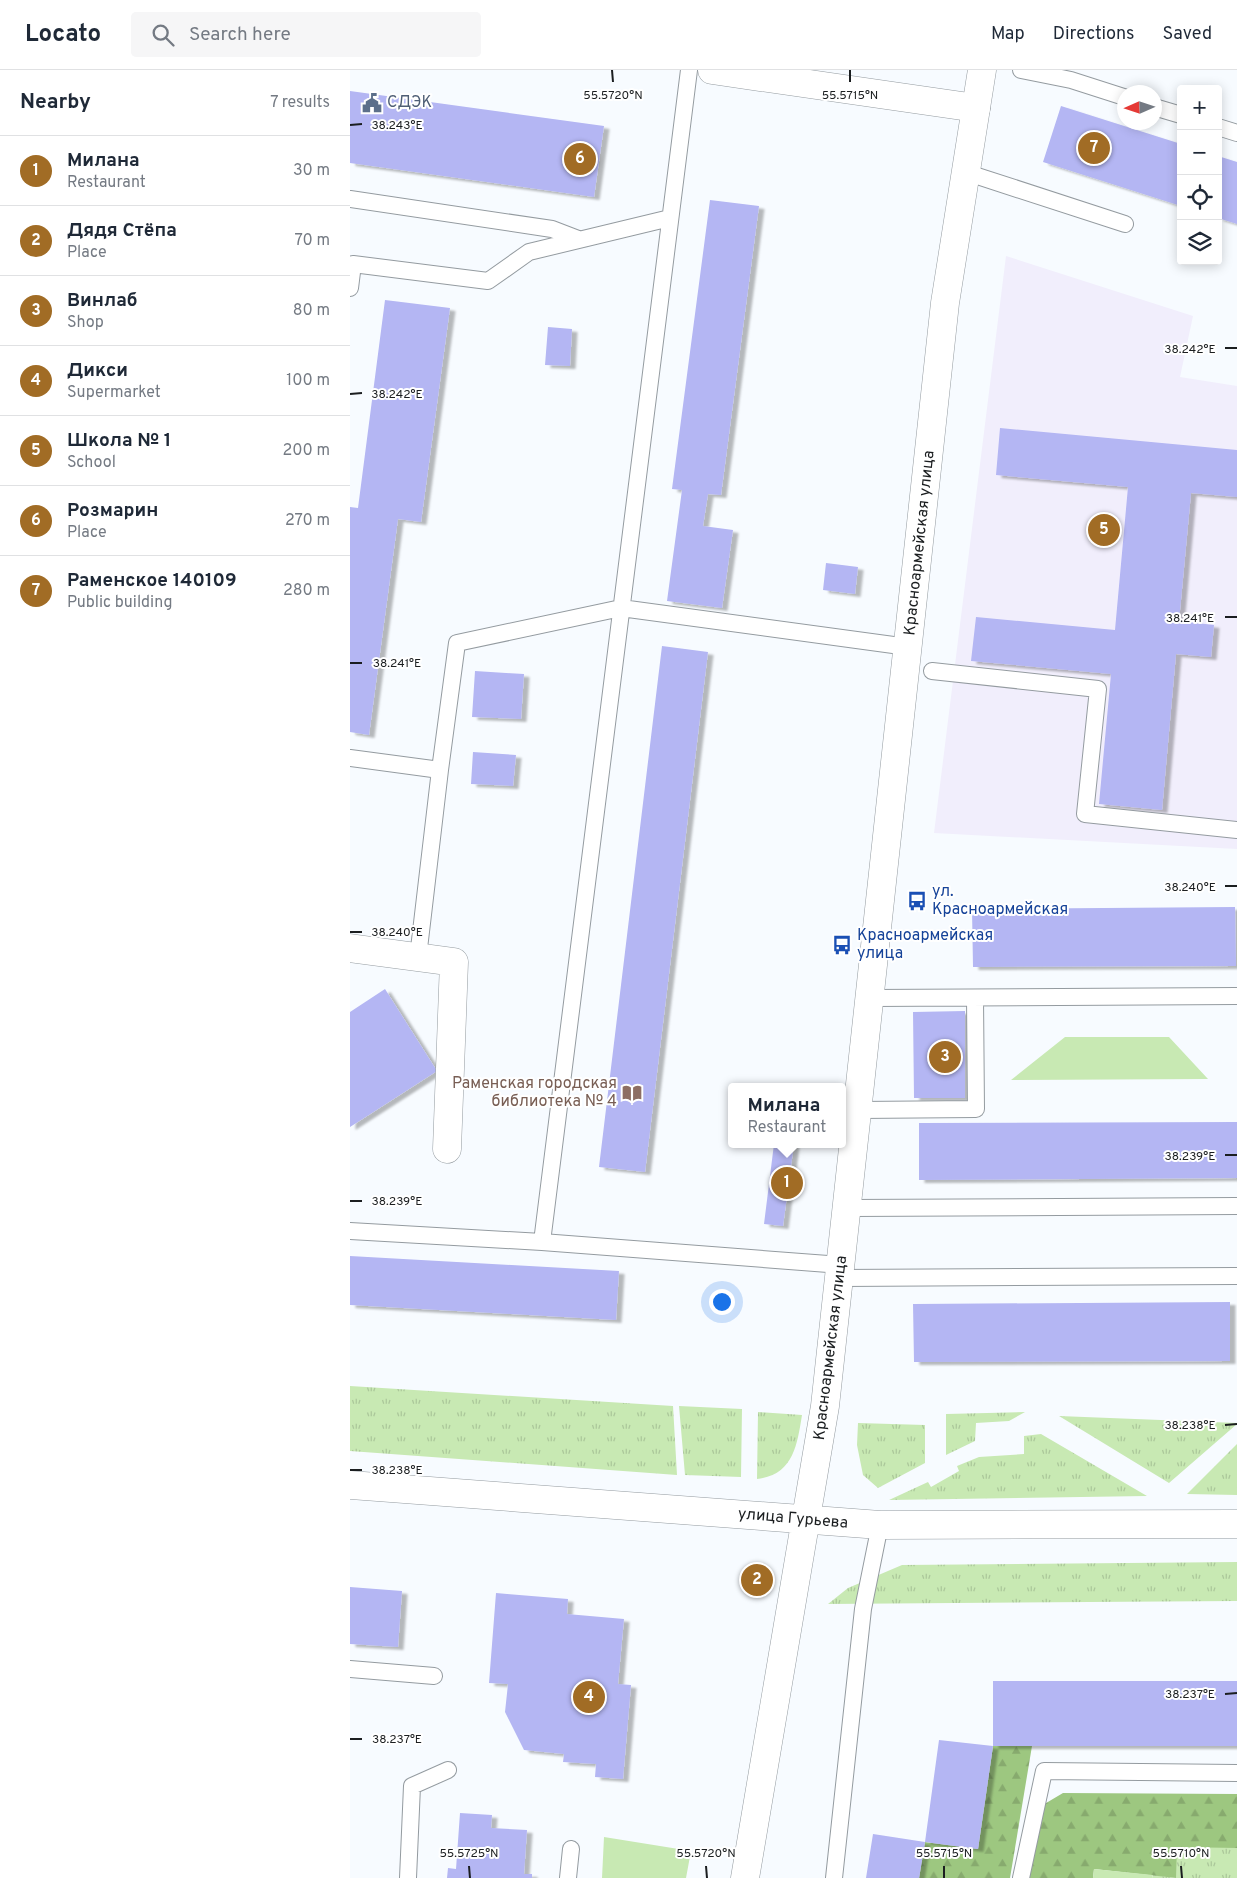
<!DOCTYPE html>
<html lang="en">
<head>
<meta charset="utf-8">
<style>
	:root { --surface:#fff; --page:#f6f6f7; --text:#1f2937; --muted:#747a83; --line:#e0e1e3; --accent:#a16c25 }
	body { margin:0; font-family:Overpass,sans-serif; background:var(--page); color:var(--text) }
	.controls { position:absolute; right:15px; top:15px; display:grid; overflow:hidden; border-radius:5px; box-shadow:0 2px 12px #0003 }
	.controls button { width:45px; height:45px; display:grid; place-items:center; padding:0; border:0; border-bottom:1px solid var(--line); background:var(--surface); color:var(--text); font:25px sans-serif }
	.compass { position:absolute; left:767px; top:15px; width:45px; height:45px; border-radius:50%; background:var(--surface); box-shadow:0 2px 12px #0003; rotate:267deg }
	.you { position:absolute; left:371px; top:1231px; width:18px; height:18px; margin:-12px; border:4px solid #fff; border-radius:50%; background:#1a73e8; box-shadow:0 0 0 8px #1a73e833 }
	.badge { display:grid; place-items:center; width:32px; height:32px; border-radius:50%; background:var(--accent); color:#fff; font-size:16px; font-weight:700 }
	.pin { position:absolute; translate:-50% -50%; border:2px solid #fff; box-shadow:0 1px 5px #0006 }
	.popup { position:absolute; left:378px; top:1013px; width:118px; height:65px; box-sizing:border-box; display:grid; place-content:center; border-radius:5px; background:var(--surface); filter:drop-shadow(0 1px 4px #0005); font-size:16px; white-space:nowrap; color:var(--muted) }
	.popup b { font-size:19px; color:var(--text) }
	.popup::after { content:''; position:absolute; left:50%; top:100%; margin-left:-10px; border:10px solid transparent; border-top-color:var(--surface) }
	.list { margin:0; padding:0; list-style:none }
	h2 { display:flex; justify-content:space-between; align-items:center; height:65px; margin:0; padding:0 20px; font-size:21px }
	h2 small { font-size:16px; font-weight:400; color:var(--muted) }
	.list li { display:grid; grid-template-columns:32px 1fr auto; gap:15px; align-items:center; box-sizing:border-box; height:70px; padding:0 20px; border-top:1px solid var(--line) }
	.list b { display:block; font-size:19px; white-space:nowrap }
	.list p { margin:0; font-size:16px; white-space:nowrap; color:var(--muted) }
	.list em { font-size:16px; font-style:normal; color:var(--muted) }
	.icon { flex:none; width:28px; height:28px; fill:none; stroke:currentColor; stroke-width:2; stroke-linecap:round; stroke-linejoin:round }
	.map { position:relative; flex:none; width:887px; height:1808px; overflow:hidden }
	header { display:flex; align-items:center; gap:30px; box-sizing:border-box; height:70px; padding:0 25px; background:var(--surface); border-bottom:1px solid var(--line) }
	header strong { font-size:24px }
	nav { display:flex; gap:28px; margin-inline-start:auto; font-size:18px }
	.search { width:350px; height:45px; background:var(--page); display:flex; align-items:center; gap:12px; box-sizing:border-box; padding:0 18px; border-radius:5px; color:var(--muted); font-size:19px }
	main { display:flex }
	aside { flex:1; background:var(--surface) }
	.map>svg:first-child { display:block }
	.education { fill:#f1eefc }
	.grass { fill:url(#grass-tufts) }
	.forest { fill:url(#forest-firs) }
	.green { fill:#c8e9b3 }
	.building { fill:#b4b6f3; filter:url(#shadow) }
	.lines { fill:none; stroke-linecap:round; stroke-linejoin:round }
	.lane-casing { stroke:#949ba0; stroke-width:18 }
	.street-casing { stroke:#949ba0; stroke-width:29 }
	.secondary-casing { stroke:#949ba0; stroke-width:29 }
	.lane { stroke:#fff; stroke-width:16 }
	.street { stroke:#fff; stroke-width:28 }
	.secondary { stroke:#fff; stroke-width:28 }
	.ticks { fill:none; stroke:#1b1e20; stroke-width:2 }
	.labels { text-anchor:middle; dominant-baseline:central; stroke-width:4; stroke-linejoin:round; paint-order:stroke }
	.service-label { font-size:16px; fill:#4e5e75; stroke:#fff; text-anchor:start }
	.street-label { font-size:16px; fill:#1b1e20; stroke:#fff }
	.transit-label { font-size:16px; fill:#164399; stroke:#fff; text-anchor:start }
	.education-label { font-size:16px; fill:#785e54; stroke:#fff; text-anchor:end }
	.ticks-label { font-size:12px; text-anchor:middle; fill:#1b1e20; stroke:#fff; stroke-width:4; stroke-linejoin:round; paint-order:stroke }
</style>
</head>
<body>
<header>
<strong>Locato</strong>
<div class="search"><svg class="icon" aria-label="search" viewBox="0 0 24 24"><circle cx="10" cy="10" r="6"/><path d="M15 15l6 6"/></svg>Search here</div>
<nav><a>Map</a><a>Directions</a><a>Saved</a></nav>
</header>
<main>
<aside>
<h2>Nearby<small>7 results</small></h2>
<ul class="list">
<li><span class="badge">1</span><div><b>Милана</b><p>Restaurant</p></div><em>30 m</em></li>
<li><span class="badge">2</span><div><b>Дядя Стёпа</b><p>Place</p></div><em>70 m</em></li>
<li><span class="badge">3</span><div><b>Винлаб</b><p>Shop</p></div><em>80 m</em></li>
<li><span class="badge">4</span><div><b>Дикси</b><p>Supermarket</p></div><em>100 m</em></li>
<li><span class="badge">5</span><div><b>Школа № 1</b><p>School</p></div><em>200 m</em></li>
<li><span class="badge">6</span><div><b>Розмарин</b><p>Place</p></div><em>270 m</em></li>
<li><span class="badge">7</span><div><b>Раменское 140109</b><p>Public building</p></div><em>280 m</em></li>
</ul>
</aside>
<div class="map">
<svg width="887" height="1808" viewBox="0 0 887 1808">
	<defs>
		<pattern id="grass-tufts" width="24" height="20" patternUnits="userSpaceOnUse" patternTransform="scale(1.25)"><rect width="24" height="20" fill="#c8e9b3"/><path d="M3 7l-1-3M5 7V3M7 7l1-3M15 17l-1-3M17 17v-4M19 17l1-3" fill="none" stroke="#abc79a"/></pattern>
		<pattern id="forest-firs" width="22" height="20" patternUnits="userSpaceOnUse" patternTransform="scale(1.25)"><rect width="22" height="20" fill="#9dc780"/><path d="M5 1l3.5 6h-7zM16 11l3.5 6h-7z" fill="#87aa6e"/></pattern>
		<filter id="shadow"><feDropShadow dx="5.5" dy="3" stdDeviation="1" flood-color="#0004"/></filter>
	</defs>
	<rect width="100%" height="100%" fill="#f7fbff"/>
	<path class="education" d="M656,186L843,246L830,307L887,316V779L584,763Z"/>
	<path class="grass" d="M0,1316L323,1336L327,1405L0,1381Z
		M329,1336L392,1339L391,1407L335,1405Z
		M408,1342L452,1345C447,1376 443,1405 407,1409Z
		M675,1342L659,1351L626,1353L625,1371L596,1385V1344Z
		M709,1346L887,1353V1354L819,1413Z
		M508,1353L575,1355V1393L528,1418L513,1405L507,1375Z
		M691,1364L797,1426L539,1430L578,1412L581,1417L609,1401L607,1396L629,1387L674,1384V1366Z
		M887,1374V1425L837,1424Z
		M887,1492V1531L478,1534L498,1518L552,1495Z
		M826,1777H887V1808H802L803,1805L826,1808Z"/>
	<path class="forest" d="M643,1676H682L660,1808H569L575,1772L628,1779Z
		M713,1723L887,1724V1778L827,1777L826,1808L744,1799L743,1808H671L686,1739Z"/>
	<path class="green" d="M715,967H819L858,1009L661,1010Z
		M254,1767L341,1781L336,1808H252Z
		M744,1799L803,1805L802,1808H743Z"/>
	<path class="building" d="M0,21L254,56L244,127L0,93Z
		M711,36L831,74V136L693,92Z
		M868,86L887,92V154L868,148Z
		M360,130L409,136L371,425L358,424L353,456L383,460L372,538L317,531L332,420L322,419Z
		M35,230L100,238L71,452L48,449L19,665L0,662V437L8,438Z
		M198,257L222,259L220,296L195,295Z
		M650,358L887,380V427L841,423L829,551L864,555L861,587L826,584L812,740L749,734L761,604L621,591L626,547L765,560L778,417L646,405Z
		M476,493L508,497L505,524L473,520Z
		M312,576L358,582L295,1102L249,1097Z
		M125,601L174,604L171,649L122,647Z
		M123,682L166,685L163,716L121,714Z
		M885,837L886,896L623,897L622,839Z
		M35,919L87,1001L0,1057V942Z
		M615,941V1028H564L563,942Z
		M887,1052V1108L569,1110V1053Z
		M424,1074H444L433,1156L414,1154Z
		M0,1186L269,1201L266,1250L0,1235Z
		M880,1232V1291L564,1292L563,1234Z
		M0,1517L52,1521L48,1577L0,1574Z
		M146,1523L218,1529L217,1544L274,1549L268,1614L281,1615L273,1709L245,1707L246,1694L213,1692L214,1684L174,1680L155,1642L158,1614L139,1613Z
		M643,1611H887V1676H643L628,1779L575,1772L589,1670L643,1676Z
		M110,1743L142,1745L141,1758L177,1760L174,1804H182V1808H97L98,1798L106,1799Z
		M523,1764L575,1772L569,1808H516Z"/>
	<g class="lines">
		<defs>
			<path id="lane" d="M671,0L721,10L774,27
				M804,37L831,45
				M868,57L887,63
				M615,102L775,154
				M0,129L202,159L228,169
				M0,218L3,194L138,211L179,182L320,148
				M582,601L748,619L735,744L887,760
				M0,688L90,700L107,573L271,538L558,577
				M68,887L90,700
				M521,928L887,926
				M509,1040L626,1039L625,928
				M498,1138L887,1136
				M0,1161L192,1172L339,0
				M192,1172L491,1195
				M489,1208L887,1206
				M0,1599L84,1606
				M58,1808L62,1716L98,1700
				M218,1808L221,1779
				M484,1808L513,1539L530,1455
				M671,1808L694,1701L887,1703"/>
			<path id="street" d="M362,0L626,38
				M0,878L104,892L97,1079"/>
			<path id="secondary" d="M0,1415L530,1455L887,1454
				M395,1808L475,1336L595,233L632,0"/>
		</defs>
		<use href="#lane" class="lane-casing"/>
		<use href="#street" class="street-casing"/>
		<use href="#secondary" class="secondary-casing"/>
		<use href="#lane" class="lane"/>
		<use href="#street" class="street"/>
		<use href="#secondary" class="secondary"/>
	</g>
	<path class="ticks" d="M262,0L263,12M500,0V12M0,55L12,54M875,278H887M0,324L12,323M875,547H887M0,593H12M875,816H887M0,862H12M875,1085H887M0,1131H12M875,1355L887,1354M0,1400H12M875,1624L887,1623M0,1669H12M119,1796L120,1808M356,1796L357,1808M594,1796V1808M831,1796L832,1808"/>
	<defs>
		<symbol id="civic-bare" viewBox="-9 -9 18 18"><path d="M-.6-6.5H3V-4.5H.6V-3L4-1V1h2V6H-6V1h2V-1L-.6-3ZM-1.2 2.5V6h2.4V2.5Z" fill="#5c6f8a" stroke="#fff" stroke-width="2.5" paint-order="stroke"/></symbol>
		<symbol id="bus-bare" viewBox="-9 -9 18 18"><path d="M-5-6H5V4H4V6H2V4H-2V6H-4V4H-5ZM-3.5-4V0h7V-4ZM-3.5 1.2v1.5H-2V1.2ZM2 1.2v1.5H3.5V1.2Z" fill="#1a4fb4" stroke="#fff" stroke-width="2.5" paint-order="stroke"/></symbol>
		<symbol id="library-bare" viewBox="-9 -9 18 18"><path d="M-6-4Q-3-5.5-.7-3.5V5Q-3 3-6 4ZM6-4Q3-5.5 .7-3.5V5Q3 3 6 4Z" fill="#8d6e63" stroke="#fff" stroke-width="2.5" paint-order="stroke"/></symbol>
	</defs>
	<g fill-rule="evenodd">
		<use href="#civic-bare" x="8" y="19" width="28" height="28"/>
		<use href="#bus-bare" x="553" y="817" width="28" height="28"/>
		<use href="#bus-bare" x="478" y="861" width="28" height="28"/>
		<use href="#library-bare" x="268" y="1009" width="28" height="28"/>
	</g>
	<g class="labels">
		<g class="service-label">
			<text x="37" y="33">СДЭК</text>
		</g>
		<g class="street-label">
			<text transform="translate(570 473) rotate(-84)">Красноармейская улица</text>
			<text transform="translate(481 1278) rotate(-83)">Красноармейская улица</text>
			<text transform="translate(443 1449) rotate(5)">улица Гурьева</text>
		</g>
		<g class="transit-label">
			<text x="582" y="822">ул.<tspan x="582" dy="18">Красноармейская</tspan></text>
			<text x="507" y="866">Красноармейская<tspan x="507" dy="18">улица</tspan></text>
		</g>
		<g class="education-label">
			<text x="267" y="1014">Раменская городская<tspan x="267" dy="18">библиотека № 4</tspan></text>
		</g>
	</g>
	<g class="ticks-label">
		<text x="263" y="29">55.5720°N</text>
		<text x="500" y="29">55.5715°N</text>
		<text x="47" y="59">38.243°E</text>
		<text x="840" y="283">38.242°E</text>
		<text x="47" y="328">38.242°E</text>
		<text x="840" y="552">38.241°E</text>
		<text x="47" y="597">38.241°E</text>
		<text x="840" y="821">38.240°E</text>
		<text x="47" y="866">38.240°E</text>
		<text x="840" y="1090">38.239°E</text>
		<text x="47" y="1135">38.239°E</text>
		<text x="840" y="1359">38.238°E</text>
		<text x="47" y="1404">38.238°E</text>
		<text x="840" y="1628">38.237°E</text>
		<text x="47" y="1673">38.237°E</text>
		<text x="119" y="1787">55.5725°N</text>
		<text x="356" y="1787">55.5720°N</text>
		<text x="594" y="1787">55.5715°N</text>
		<text x="831" y="1787">55.5710°N</text>
	</g>
</svg>
<div class="controls">
<button>+</button>
<button>−</button>
<button><svg class="icon" aria-label="locate" viewBox="0 0 24 24"><circle cx="12" cy="12" r="6"/><path d="M12 2v4M12 18v4M2 12h4M18 12h4"/></svg></button>
<button><svg class="icon" aria-label="layers" viewBox="0 0 24 24"><path d="M12 4l9 5-9 5-9-5zM3 14l9 5 9-5"/></svg></button>
</div>
<svg class="compass" viewBox="-18 -18 36 36"><path d="M0-13l5 13h-10z" fill="#e53935"/><path d="M0 13l5-13h-10z" fill="#747a83"/></svg>
<div class="you"></div>
<div class="pin badge" style="left:437px;top:1113px">1</div>
<div class="popup"><b>Милана</b>Restaurant</div>
<div class="pin badge" style="left:407px;top:1510px">2</div>
<div class="pin badge" style="left:595px;top:987px">3</div>
<div class="pin badge" style="left:239px;top:1627px">4</div>
<div class="pin badge" style="left:754px;top:460px">5</div>
<div class="pin badge" style="left:230px;top:89px">6</div>
<div class="pin badge" style="left:744px;top:78px">7</div>
</div>
</main>
</body>
</html>
